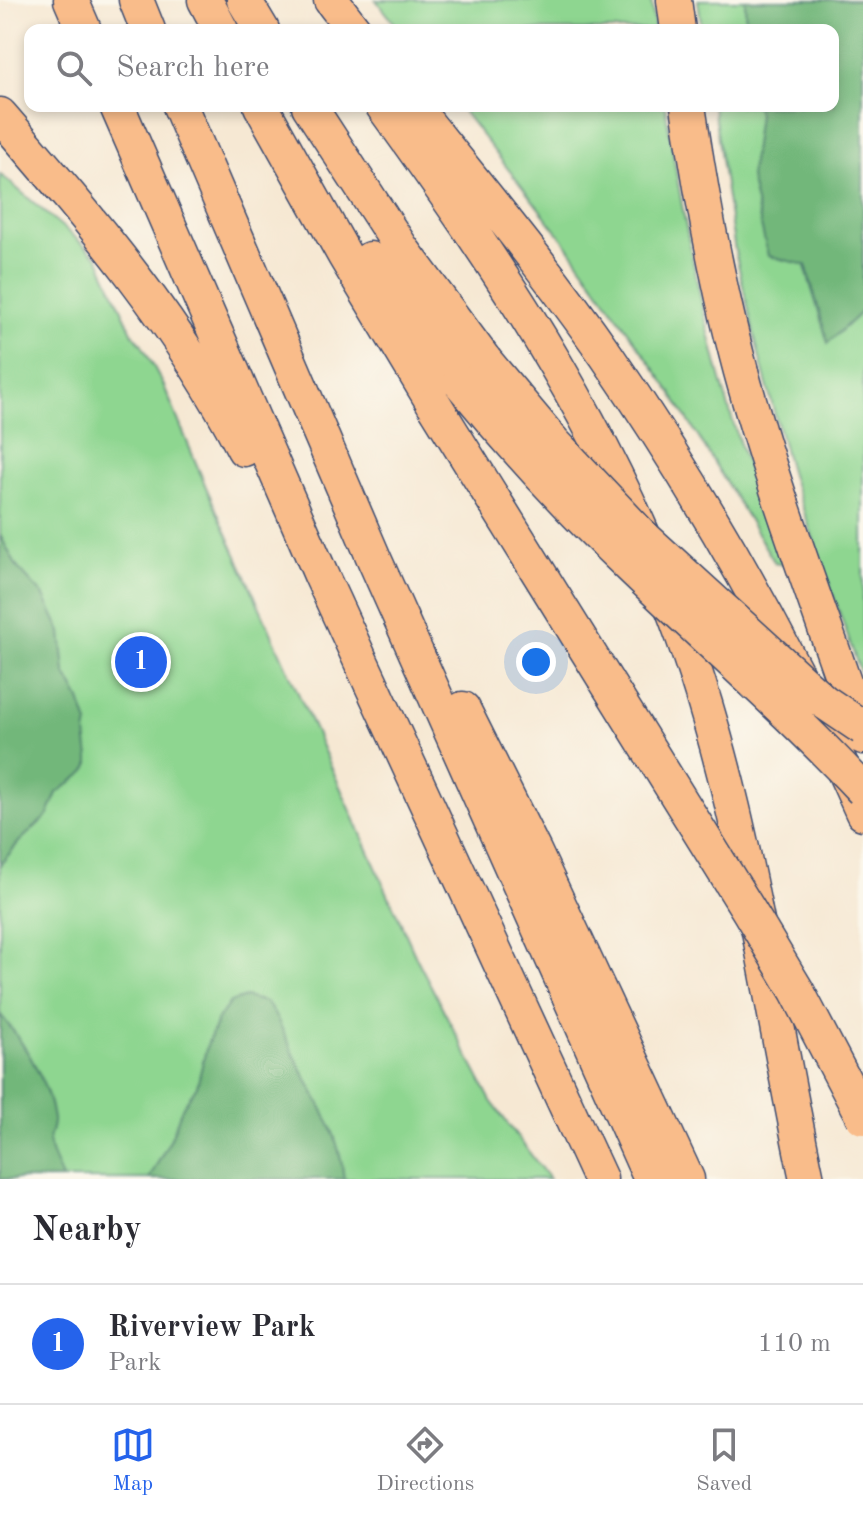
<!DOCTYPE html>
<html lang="en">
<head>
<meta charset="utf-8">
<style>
	:root { --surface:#fff; --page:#f2f2f3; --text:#2b2b33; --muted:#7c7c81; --line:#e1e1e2; --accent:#2563eb }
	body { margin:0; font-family:"Old Standard TT",serif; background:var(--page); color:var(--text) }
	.you { position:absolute; left:536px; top:662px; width:28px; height:28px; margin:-20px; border:6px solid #fff; border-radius:50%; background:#1a73e8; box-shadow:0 0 0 12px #1a73e833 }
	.badge { display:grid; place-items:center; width:52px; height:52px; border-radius:50%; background:var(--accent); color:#fff; font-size:26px; font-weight:700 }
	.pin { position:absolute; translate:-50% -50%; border:4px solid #fff; box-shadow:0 2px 8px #0006 }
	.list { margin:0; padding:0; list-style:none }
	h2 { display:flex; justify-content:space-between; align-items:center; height:104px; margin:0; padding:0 32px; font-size:34px }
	h2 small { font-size:26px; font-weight:400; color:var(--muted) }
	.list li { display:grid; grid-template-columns:52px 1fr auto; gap:24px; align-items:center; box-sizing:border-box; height:120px; padding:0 32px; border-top:2px solid var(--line) }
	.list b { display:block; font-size:30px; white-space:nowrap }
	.list p { margin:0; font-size:26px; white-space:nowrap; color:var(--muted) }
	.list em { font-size:26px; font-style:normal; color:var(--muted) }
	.icon { flex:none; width:44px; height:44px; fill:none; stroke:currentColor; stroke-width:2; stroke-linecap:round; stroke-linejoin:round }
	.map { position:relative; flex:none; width:863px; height:1179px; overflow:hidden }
	.search { position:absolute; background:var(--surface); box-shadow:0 4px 12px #0003; left:24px; right:24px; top:24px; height:88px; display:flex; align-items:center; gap:20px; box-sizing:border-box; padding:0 28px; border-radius:16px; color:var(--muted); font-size:30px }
	.sheet { height:224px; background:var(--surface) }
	nav { display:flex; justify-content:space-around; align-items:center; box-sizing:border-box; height:112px; border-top:2px solid var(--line); background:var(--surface); font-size:22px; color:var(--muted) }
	nav a { display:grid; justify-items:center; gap:4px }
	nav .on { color:var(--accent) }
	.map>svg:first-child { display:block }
	.green { fill:#8ed690; stroke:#548277; stroke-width:2 }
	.forest { fill:#72b77a; stroke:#46736c; stroke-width:2 }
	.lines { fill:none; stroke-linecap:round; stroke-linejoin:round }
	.highway-casing { stroke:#3c4b70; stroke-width:37 }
	.highway { stroke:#f9bc8a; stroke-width:34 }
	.highway-bridge-casing { stroke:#3c4b70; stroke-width:37; stroke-linecap:butt }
	.highway-bridge { stroke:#f9bc8a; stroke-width:34 }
</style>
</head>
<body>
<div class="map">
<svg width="863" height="1179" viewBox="0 0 863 1179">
	<rect width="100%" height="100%" fill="#fbf7ec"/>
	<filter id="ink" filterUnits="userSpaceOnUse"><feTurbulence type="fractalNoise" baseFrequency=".0125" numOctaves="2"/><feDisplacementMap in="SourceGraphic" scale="16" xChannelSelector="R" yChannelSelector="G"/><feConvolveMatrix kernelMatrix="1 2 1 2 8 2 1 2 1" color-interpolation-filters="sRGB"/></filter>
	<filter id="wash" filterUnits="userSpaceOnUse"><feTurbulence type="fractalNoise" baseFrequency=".006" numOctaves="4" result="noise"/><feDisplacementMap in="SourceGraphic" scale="32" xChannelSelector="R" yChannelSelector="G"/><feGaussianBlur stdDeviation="1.8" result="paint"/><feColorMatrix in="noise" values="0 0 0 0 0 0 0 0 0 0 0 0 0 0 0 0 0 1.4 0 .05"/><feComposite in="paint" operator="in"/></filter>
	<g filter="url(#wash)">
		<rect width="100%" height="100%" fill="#f6e8d3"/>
		<path class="green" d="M376,0H651L655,30H400Z
			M698,0H745L746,30H702Z
			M459,106H665C684,224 706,343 744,456C756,493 771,529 784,565L775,563L671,392L562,238Z
			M713,106H756L828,342L863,310V680L791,475L759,355L735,251Z
			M0,174L98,257L133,334L141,343L164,386L206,487L417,959L491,1101L549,1179H0Z"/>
		<path class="forest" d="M745,0H863V310L828,343L806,265L768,256L750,177L758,114L756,106H833V30H746Z
			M0,535L17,567L44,596L61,632L65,672L80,700L88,724L86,733L89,758V766L85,772L57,793L48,815L19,842L0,865Z
			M245,997L266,1002C282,1022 288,1046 301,1069C322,1108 339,1133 344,1179H149L171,1138L182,1108L197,1086L207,1045L218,1019L230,1002Z
			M0,1014C24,1043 48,1081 53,1119C54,1128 48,1136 49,1144C51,1156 58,1167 62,1179H0Z"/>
	</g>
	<g filter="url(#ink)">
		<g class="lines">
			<defs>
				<path id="highway" d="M71,0L84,30
					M136,0L148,30
					M205,0L221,30
					M244,0L262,30
					M331,0L354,30
					M674,0L678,30
					M117,106L321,575L600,1179
					M180,106L375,561L651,1179
					M261,106L345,256L434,404
					M309,106L402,249L485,361
					M383,106C481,241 575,379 642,533
					M413,106C479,188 546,269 606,355C705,499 792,653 863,813
					M688,106C702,200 719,294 745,386C779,505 823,620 863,737
					M0,115C93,223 178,321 244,449
					M370,259L460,382
					M668,597C743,786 765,982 807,1179
					M463,709L534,851L687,1179"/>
			</defs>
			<use href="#highway" class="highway-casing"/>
			<use href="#highway" class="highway"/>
			<defs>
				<path id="highway-bridge" d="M485,361L553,442L640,534L823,701L863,728
					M460,382C513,447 569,508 630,566C708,641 789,711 863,790
					M434,404L749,911L797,991L863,1117"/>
			</defs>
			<use href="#highway-bridge" class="highway-bridge-casing"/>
			<use href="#highway-bridge" class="highway-bridge"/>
		</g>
	</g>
</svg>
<div class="you"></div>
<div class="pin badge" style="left:141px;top:662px">1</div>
<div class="search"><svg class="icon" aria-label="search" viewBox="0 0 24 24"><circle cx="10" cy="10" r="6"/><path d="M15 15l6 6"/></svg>Search here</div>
</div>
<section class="sheet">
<h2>Nearby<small></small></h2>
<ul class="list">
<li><span class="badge">1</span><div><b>Riverview Park</b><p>Park</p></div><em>110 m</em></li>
</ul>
</section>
<nav>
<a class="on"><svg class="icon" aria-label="map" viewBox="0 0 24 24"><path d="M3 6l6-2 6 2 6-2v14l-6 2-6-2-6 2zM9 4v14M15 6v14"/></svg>Map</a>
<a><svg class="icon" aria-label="directions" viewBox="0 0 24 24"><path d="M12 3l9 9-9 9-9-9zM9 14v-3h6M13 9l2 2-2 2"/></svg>Directions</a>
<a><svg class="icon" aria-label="saved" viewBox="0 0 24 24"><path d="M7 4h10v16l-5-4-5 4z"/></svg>Saved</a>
</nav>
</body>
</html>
